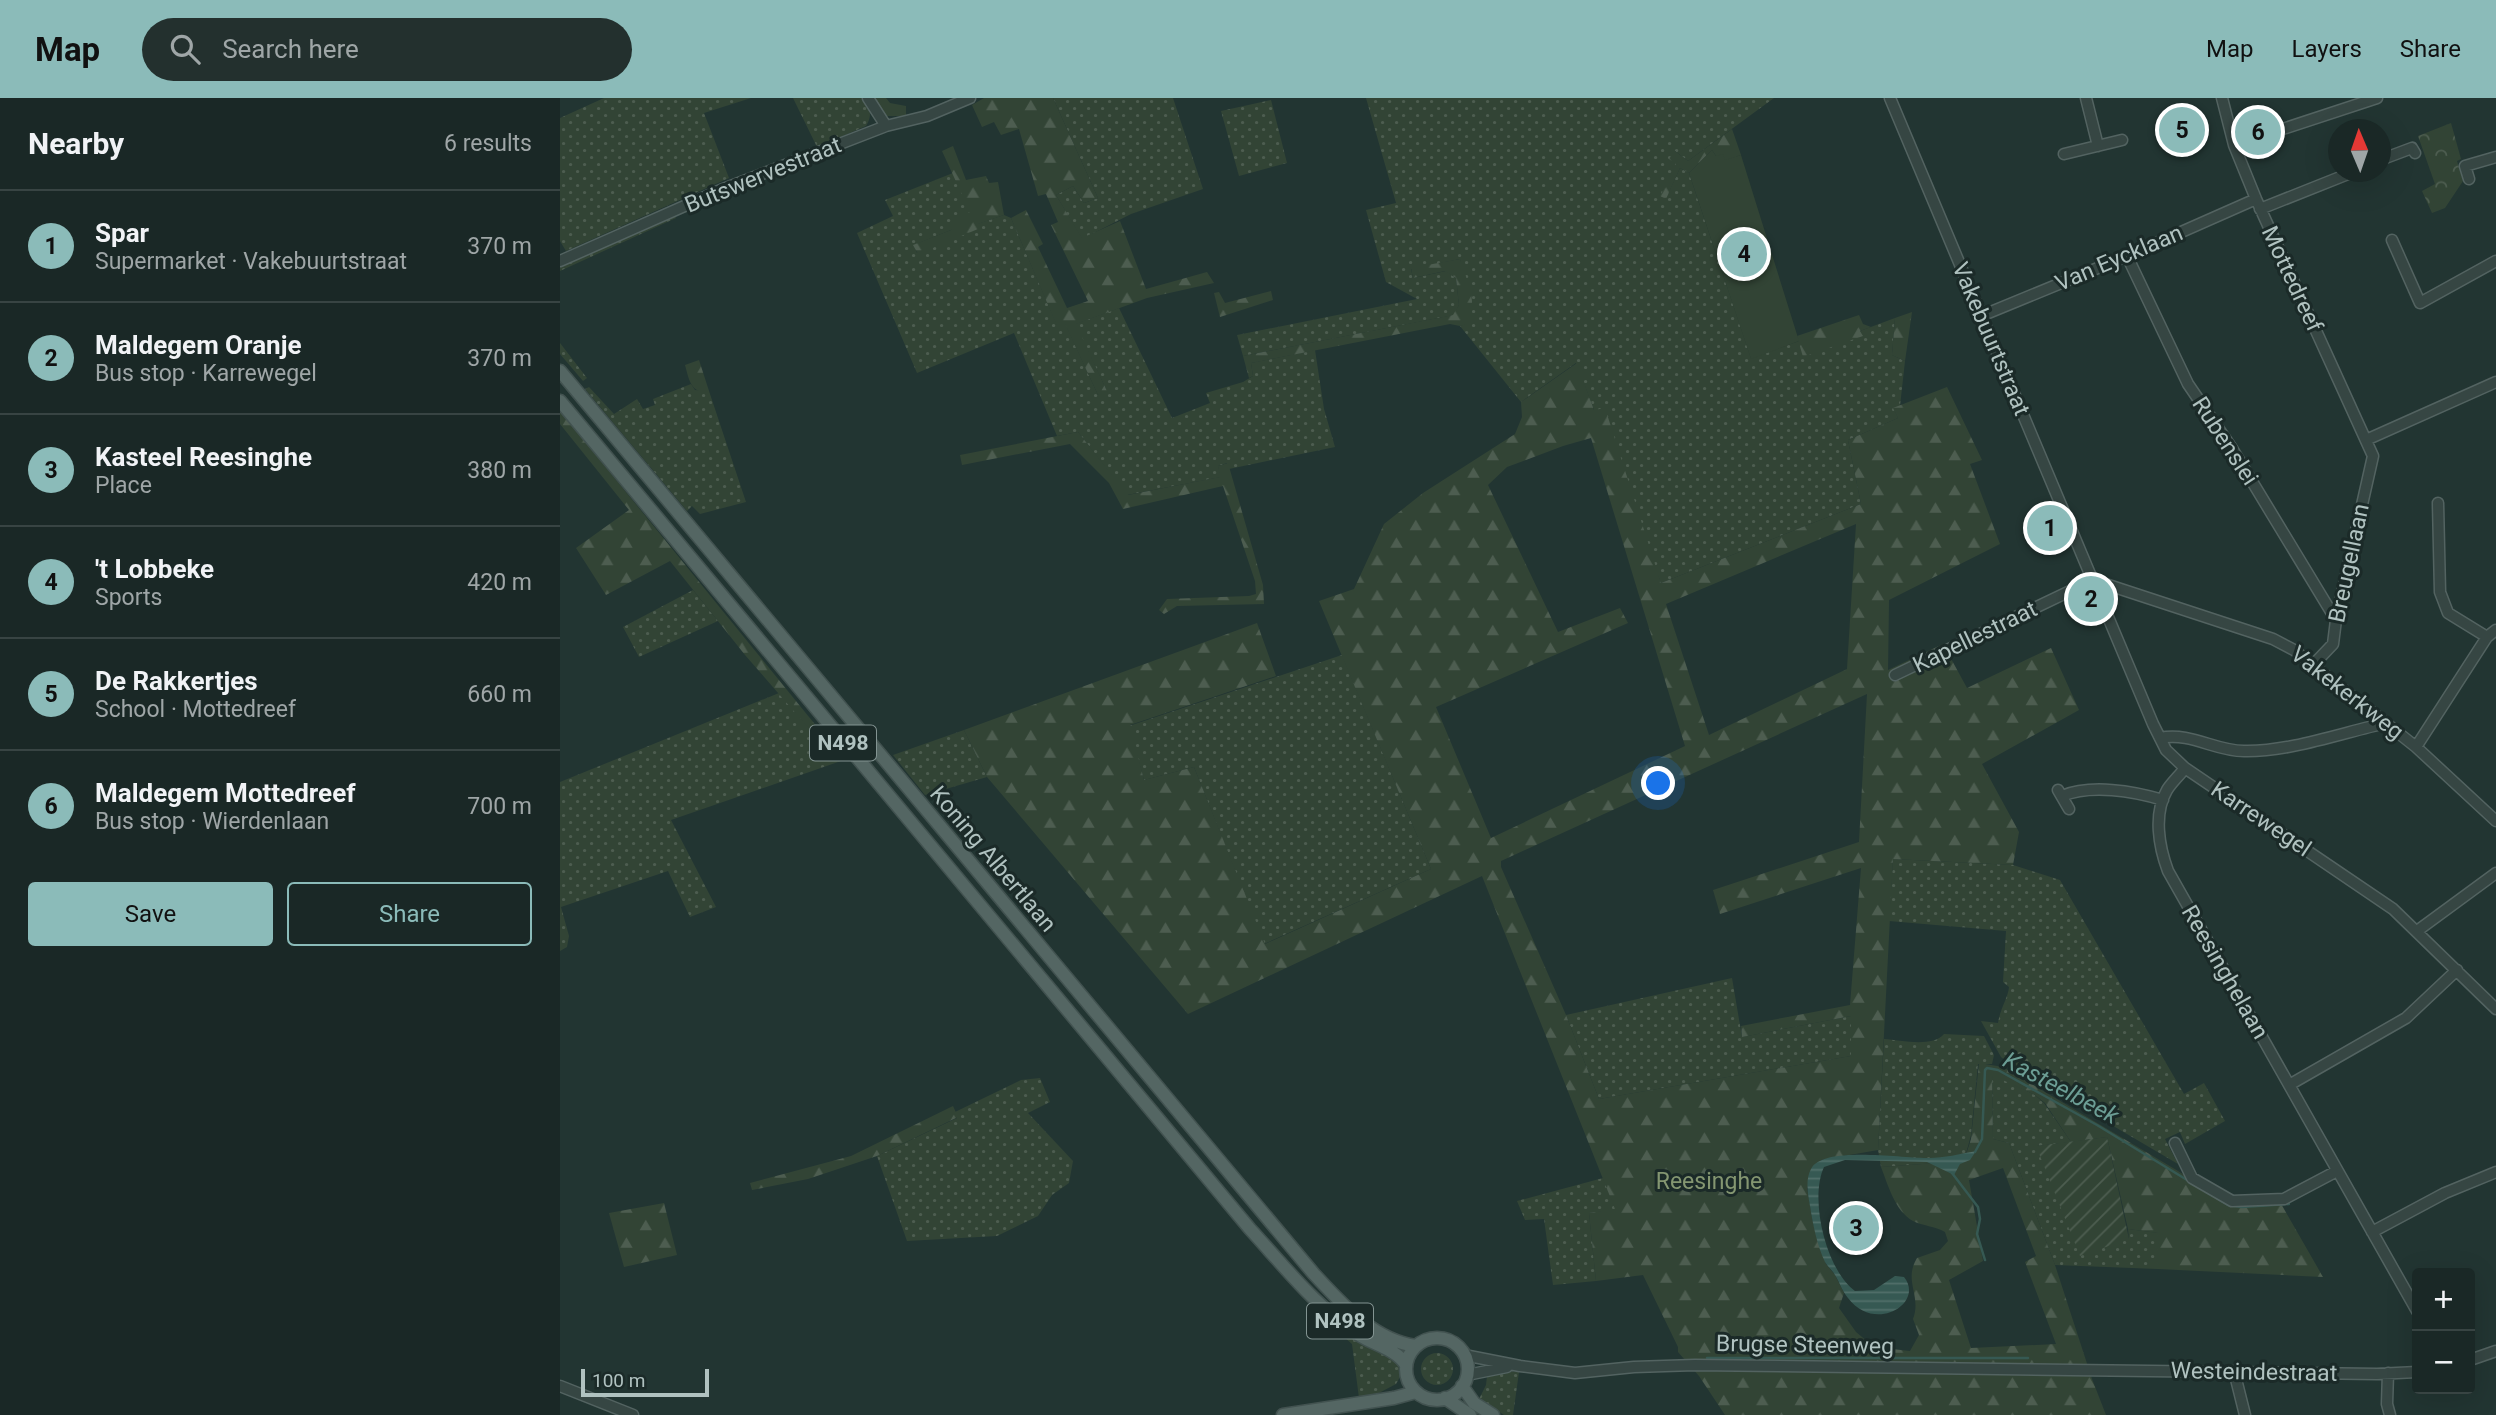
<!DOCTYPE html>
<html lang="en">
<head>
<meta charset="utf-8">
<style>
	:root { --surface:#1a2826; --page:#23302e; --text:#f1f3f6; --muted:#9fa6a7; --line:#384443; --accent:#8bbbb9 }
	body { margin:0; font-family:Roboto,sans-serif; background:var(--page); color:var(--text) }
	.controls { position:absolute; right:21px; bottom:21px; display:grid; overflow:hidden; border-radius:7px; box-shadow:0 7px 28px #0002 }
	.controls button { width:63px; height:63px; display:grid; place-items:center; padding:0; border:0; border-bottom:2px solid var(--line); background:var(--surface); color:var(--text); font:35px sans-serif }
	.compass { position:absolute; left:1768px; top:21px; width:63px; height:63px; border-radius:50%; background:var(--surface); box-shadow:0 7px 28px #0002; rotate:358deg }
	.scale { position:absolute; left:21px; bottom:18px; width:128px; box-sizing:border-box; padding-left:7px; border:4px solid #b0c2c0; border-top:0; font-size:19px; line-height:24px; white-space:nowrap; color:#b0c2c0; -webkit-text-stroke:5px #1b2a28; paint-order:stroke }
	.you { position:absolute; left:1099px; top:686px; width:24px; height:24px; margin:-18px; border:5px solid #fff; border-radius:50%; background:#1a73e8; box-shadow:0 0 0 10px #1a73e833 }
	.badge { display:grid; place-items:center; width:46px; height:46px; border-radius:50%; background:var(--accent); color:#111; font-size:23px; font-weight:700 }
	.pin { position:absolute; translate:-50% -50%; border:4px solid #fff; box-shadow:0 2px 7px #0006 }
	.list { margin:0; padding:0; list-style:none }
	h2 { display:flex; justify-content:space-between; align-items:center; height:91px; margin:0; padding:0 28px; font-size:30px }
	h2 small { font-size:23px; font-weight:400; color:var(--muted) }
	.list li { display:grid; grid-template-columns:46px 1fr auto; gap:21px; align-items:center; box-sizing:border-box; height:112px; padding:0 28px; border-top:2px solid var(--line) }
	.list b { display:block; font-size:26px; white-space:nowrap }
	.list p { margin:0; font-size:23px; white-space:nowrap; color:var(--muted) }
	.list em { font-size:23px; font-style:normal; color:var(--muted) }
	.actions { display:flex; gap:14px; padding:21px 28px }
	.actions a { flex:1; padding:16px 0; border:2px solid var(--accent); border-radius:7px; text-align:center; font-size:24px; color:var(--accent) }
	.actions .main { background:var(--accent); color:#111 }
	.icon { flex:none; width:38px; height:38px; fill:none; stroke:currentColor; stroke-width:2; stroke-linecap:round; stroke-linejoin:round }
	.map { position:relative; flex:none; width:1936px; height:1317px; overflow:hidden }
	header { display:flex; align-items:center; gap:42px; box-sizing:border-box; height:98px; padding:0 35px; background:var(--accent); color:#111 }
	header strong { font-size:33px }
	nav { display:flex; gap:38px; margin-inline-start:auto; font-size:24px }
	.search { width:490px; height:63px; background:var(--page); display:flex; align-items:center; gap:18px; box-sizing:border-box; padding:0 24px; border-radius:38px; color:var(--muted); font-size:26px }
	main { display:flex }
	aside { flex:1; background:var(--surface) }
	.map>svg:first-child { display:block }
	.grass { fill:url(#grass-dots) }
	.forest { fill:url(#forest-firs); fill-rule:evenodd }
	.park { fill:url(#park-crowns) }
	.garden { fill:url(#garden-furrows) }
	.pitch { fill:#324435 }
	.water { fill:url(#water-rules) }
	.lines { fill:none; stroke-linecap:round; stroke-linejoin:round }
	.stream { stroke:#365953; stroke-width:2.5 }
	.minor-casing { stroke:#536361; stroke-width:13 }
	.major-casing { stroke:#425250; stroke-width:15 }
	.minor { stroke:#364643; stroke-width:10 }
	.major { stroke:#546663; stroke-width:12 }
	.labels { text-anchor:middle; dominant-baseline:central; stroke-width:6; stroke-linejoin:round; paint-order:stroke }
	.shield { fill:#1b2a28; stroke:#839492; stroke-width:2 }
	.shield-label { font-size:21px; font-weight:bold; fill:#b0c2c0 }
	.street-label { font-size:23px; fill:#b0c2c0; stroke:#1b2a28 }
	.park-label { font-size:23px; fill:#849671; stroke:#1b2a28 }
	.water-label { font-size:24px; font-style:italic; fill:#6c9e95; stroke:#1b2a28 }
</style>
</head>
<body>
<header>
<strong>Map</strong>
<div class="search"><svg class="icon" aria-label="search" viewBox="0 0 24 24"><circle cx="10" cy="10" r="6"/><path d="M15 15l6 6"/></svg>Search here</div>
<nav><a>Map</a><a>Layers</a><a>Share</a></nav>
</header>
<main>
<aside>
<h2>Nearby<small>6 results</small></h2>
<ul class="list">
<li><span class="badge">1</span><div><b>Spar</b><p>Supermarket · Vakebuurtstraat</p></div><em>370 m</em></li>
<li><span class="badge">2</span><div><b>Maldegem Oranje</b><p>Bus stop · Karrewegel</p></div><em>370 m</em></li>
<li><span class="badge">3</span><div><b>Kasteel Reesinghe</b><p>Place</p></div><em>380 m</em></li>
<li><span class="badge">4</span><div><b>'t Lobbeke</b><p>Sports</p></div><em>420 m</em></li>
<li><span class="badge">5</span><div><b>De Rakkertjes</b><p>School · Mottedreef</p></div><em>660 m</em></li>
<li><span class="badge">6</span><div><b>Maldegem Mottedreef</b><p>Bus stop · Wierdenlaan</p></div><em>700 m</em></li>
</ul>
<div class="actions"><a class="main">Save</a><a>Share</a></div>
</aside>
<div class="map">
<svg width="1936" height="1317" viewBox="0 0 1936 1317">
	<defs>
		<pattern id="grass-dots" width="8" height="8" patternUnits="userSpaceOnUse" patternTransform="scale(1.75)"><rect width="8" height="8" fill="#324435"/><path d="M2 2h.1M6 6h.1" fill="none" stroke="#4d5d50" stroke-width="1.8" stroke-linecap="round"/></pattern>
		<pattern id="forest-firs" width="22" height="20" patternUnits="userSpaceOnUse" patternTransform="scale(1.75)"><rect width="22" height="20" fill="#324435"/><path d="M5 1l3.5 6h-7zM16 11l3.5 6h-7z" fill="#4d5d50"/></pattern>
		<pattern id="park-crowns" width="20" height="18" patternUnits="userSpaceOnUse" patternTransform="scale(1.75)"><rect width="20" height="18" fill="#324435"/><path d="M2 6a3 3 0 1 1 6 0M12 15a3 3 0 1 1 6 0" fill="none" stroke="#4d5d50"/></pattern>
		<pattern id="garden-furrows" width="10" height="10" patternUnits="userSpaceOnUse" patternTransform="scale(1.75)"><rect width="10" height="10" fill="#324435"/><path d="M-1 1l2-2M0 10L10 0M9 11l2-2" fill="none" stroke="#4d5d50"/></pattern>
		<pattern id="water-rules" width="6" height="5" patternUnits="userSpaceOnUse" patternTransform="scale(1.75)"><rect width="6" height="5" fill="#365953"/><path d="M0 2.5h6" fill="none" stroke="#516f6a"/></pattern>
	</defs>
	<rect width="100%" height="100%" fill="#223532"/>
	<path class="grass" d="M44,0H191L144,15L169,80L6,153L0,143V20Z
		M233,0H303C310,11 313,16 306,28L257,49Z
		M493,0H613L643,91L571,116L522,141L496,97L513,88L524,105L538,100Z
		M806,0H1214L1128,63L1115,53L1116,66L1106,100L1120,70L1129,75L1191,260L1239,243L1244,258L1302,237L1300,233L1335,220L1332,257L1345,263L1340,308L1334,311L1338,320L1288,342L1301,406L1101,485L1016,265L961,304L900,228L908,225L900,161L851,171L853,180L886,173L896,180L899,207L894,217L683,258L677,237L857,201L826,184L806,112L836,105Z
		M711,2L727,65L679,78L661,13Z
		M393,75L411,114L391,132L354,147L357,155L417,126L444,117L451,120L497,227L505,225L538,297L546,291L515,226L559,210L612,320L650,305L646,295L683,284L693,278L691,265L755,252L764,311L775,349L669,371L667,365L658,368L661,379L567,397L518,334L497,338L454,235L357,275L297,135L333,118L325,102Z
		M114,116L116,120L0,173V167Z
		M0,245L27,280L23,283L0,256Z
		M131,286L135,292L149,293L186,404L140,416L132,408L127,413L25,291L29,289L54,316L77,301L83,311L95,307L93,301Z
		M133,492L158,523L79,559L63,529Z
		M782,557L871,771L704,846L634,669L584,682L569,628Z
		M219,595L278,664L111,722L156,809L130,819L108,773L1,809L9,838L7,849L0,853V684Z
		M404,632L427,679L365,697L333,657Z
		M1333,761L1453,767L1500,782L1624,996L1644,985L1665,1023L1625,1046L1620,1034L1605,1041L1618,1066L1458,972L1441,959L1421,923L1438,925C1440,911 1448,900 1449,889L1443,884L1446,833L1329,823Z
		M1172,880L1182,939L1291,918V958L1039,1001L1006,917Z
		M1384,936L1424,938L1434,957L1432,966H1418L1411,1037L1404,1063L1321,1069L1318,1052L1324,941C1340,942 1372,950 1384,936Z
		M1432,976L1475,997L1484,1005L1511,1044L1477,1048L1569,1141L1568,1131L1599,1135L1598,1171L1495,1167L1449,1045L1433,1041Z
		M480,980L490,1004L468,1015L513,1063L509,1085L492,1097L478,1118L437,1138L347,1143L317,1058L397,1020L395,1014L461,982Z
		M1043,1080L1056,1112L1029,1115L1036,1183L993,1187L984,1121L965,1122L957,1103Z
		M770,1219C786,1229 831,1252 839,1265C844,1273 840,1279 836,1286L817,1296L799,1300L792,1246L766,1223Z
		M861 1271a16 16 0 1 1 32 0a16 16 0 1 1-32 0Z
		M949,1273L959,1274L953,1317H944L919,1301L926,1287L927,1278Z"/>
	<path class="forest" d="M313,0H326L330,5L346,8V18H325Z
		M424,0H493L538,100L524,105L513,88L496,97L522,140L560,123L586,191L647,174L654,185L587,200L516,226L546,291L547,294L538,297L505,226L497,228L451,120L466,112L483,146L478,149L507,210L528,203L491,127L498,124L486,96L478,98L459,31L441,37L434,24L422,29L412,7Z
		M1172,31L1181,57L1165,63L1156,58L1152,52L1129,75L1120,70L1106,101L1100,98L1116,66L1109,61L1115,53L1128,63Z
		M393,48L406,82L426,78L429,85L438,84L444,117L418,126V131L358,156L353,147L391,132L396,120L410,114L382,53Z
		M900,161C906,181 919,206 908,226L900,228L890,226L691,265L693,278L689,280L683,258L893,217L899,207L896,180L885,173L853,180L851,170Z
		M711,193L713,202L660,219L654,195L659,194L665,205Z
		M1352,214L1345,263L1332,257L1335,220Z
		M1299,217L1303,226L1311,229L1300,233L1303,238L1243,259L1237,238Z
		M139,262L149,293C131,297 129,281 125,267Z
		M1017,265L1034,312L1045,310L1101,485L1301,406L1288,342L1338,320L1333,310L1387,289L1422,362L1410,366L1440,446L1329,502L1328,572L1383,546L1407,590L1491,550L1519,612L1422,666L1459,734L1453,767L1333,761L1318,1052L1261,1062L1247,1090L1253,1125L1266,1166L1275,1177L1284,1195L1279,1210L1296,1234L1314,1249L1350,1253L1359,1237L1353,1221C1362,1198 1343,1183 1357,1160L1380,1152L1388,1143L1385,1134C1375,1128 1363,1128 1353,1123C1335,1113 1328,1087 1321,1069L1404,1063L1411,1041L1419,965L1443,969L1618,1073L1662,1102L1720,1104L1763,1179L1598,1171V1135L1568,1131L1547,1039L1511,1044L1485,1005L1475,997L1432,977L1433,1041L1449,1045L1495,1167L1532,1281L1546,1317H1165L1139,1278L1118,1254V1249L1083,1177L1036,1183L1029,1115L1055,1111L922,778L628,916L427,679L404,632L697,525L716,578L570,627L584,682L634,669L705,846L871,771L759,503L794,491L824,426L863,395L955,336L962,319L961,304ZM1031,340L1125,648L931,740L876,609L1068,525L1060,510L998,534L928,387L947,369L1003,348ZM1296,426L1287,571L1149,637L1106,506ZM1307,596L1299,744L1153,792L1160,816L1301,770L1290,907L1181,928L1182,939L1291,918V958L1039,1001L1006,917L941,769V763ZM1443,1070L1476,1158L1465,1164L1496,1246L1411,1250L1389,1182L1423,1163L1409,1082Z
		M0,313L284,662L278,664L185,557L110,463L46,497L16,450L69,412L0,326Z
		M518,334L568,397L660,379L658,368L668,365L703,487L704,506L617,508L604,516L599,512L607,501L689,498L696,496L695,483L663,388L563,411L549,385L510,346L402,367L400,357Z
		M393,1008L398,1019L317,1058L248,1081L192,1092L190,1085L291,1058Z
		M104,1105L117,1157L64,1169L49,1115Z"/>
	<path class="park" d="M1891,25L1901,61L1897,63L1903,83L1885,110L1872,115L1862,93L1875,86L1858,38Z"/>
	<path class="garden" d="M1547,1039L1569,1141L1520,1158L1476,1048Z"/>
	<path class="pitch" d="M1152,52L1156,58L1163,56L1165,62L1181,57L1239,243L1191,261L1129,75Z"/>
	<path class="water" d="M1416,1053L1410,1062L1400,1066L1394,1077L1367,1064L1285,1062L1264,1069C1249,1101 1266,1172 1295,1193L1314,1192L1335,1178L1344,1179C1365,1205 1315,1236 1288,1200C1282,1193 1280,1185 1275,1177C1272,1172 1268,1169 1265,1164C1257,1147 1253,1127 1250,1108C1248,1097 1245,1082 1251,1071C1263,1047 1345,1061 1369,1060C1384,1060 1400,1056 1416,1053Z"/>
	<g class="lines">
		<path class="stream" d="M1415,1054L1422,1041L1425,972L1427,970L1438,972L1537,1027L1668,1107L1682,1109L1729,1106
			M1392,1075L1418,1109L1420,1121L1417,1136L1425,1162
			M1147,1260H1468"/>
		<defs>
			<path id="minor" d="M308,0L326,28
				M1330,0L1593,626L1606,652L1625,670L1833,811L1936,911
				M1526,0L1538,48
				M1662,0L1674,47L1696,101L1813,358L1776,522L1773,546L1754,566
				M1674,47L1817,0
				M1504,56L1562,42
				M1820,62L1852,50L1855,55
				M1909,81L1905,68L1936,59
				M1700,111L1793,74
				M1832,142L1860,205L1936,163
				M1567,158L1628,286L1673,352L1776,522
				M0,163L163,91L326,28L367,18L410,0
				M1421,218L1567,158L1696,101
				M1806,342L1936,284
				M1878,405L1880,494L1888,515L1927,539
				M1533,482L1713,541L1734,552L1856,649L1936,723
				M1335,577L1533,482
				M1600,640C1632,634 1654,653 1684,653C1729,654 1781,635 1826,625
				M1856,649L1927,539L1936,532
				M1625,670C1620,677 1612,684 1607,692C1593,716 1599,749 1608,773L1857,1213
				M1498,692L1509,711
				M1502,698C1531,686 1573,693 1603,702
				M1857,833L1936,775
				M1729,987L1846,920L1897,872
				M1615,1045L1632,1080L1672,1103L1724,1101L1777,1073
				M1812,1134L1885,1095L1936,1074
				M904,1257L960,1268L1015,1275L1074,1269L1135,1267L1817,1276L1857,1274
				M1910,1262L1936,1253
				M1674,1273L1685,1317
				M1828,1275L1827,1306L1830,1317
				M907,1277L947,1269
				M0,1288L73,1317"/>
			<path id="major" d="M0,273L754,1176C782,1206 813,1242 856,1248
				M0,303L690,1131C724,1168 758,1212 801,1238C816,1247 837,1252 846,1267
				M846 1271a31 31 0 1 1 62 0a31 31 0 1 1-62 0Z
				M902,1288L914,1305L933,1317
				M885,1300L910,1317
				M723,1317L834,1300L856,1294"/>
		</defs>
		<use href="#minor" class="minor-casing"/>
		<use href="#major" class="major-casing"/>
		<use href="#minor" class="minor"/>
		<use href="#major" class="major"/>
	</g>
	<g class="labels">
		<g class="shield">
			<rect x="250" y="627.5" width="66" height="35" rx="5"/>
			<rect x="747" y="1205.5" width="66" height="35" rx="5"/>
		</g>
		<g class="shield-label">
			<text x="283" y="645">N498</text>
			<text x="780" y="1223">N498</text>
		</g>
		<g class="street-label">
			<text transform="translate(203 77) rotate(-22)">Butswervestraat</text>
			<text transform="translate(1559 160) rotate(-23)">Van Eycklaan</text>
			<text transform="translate(1732 181) rotate(65)">Mottedreef</text>
			<text transform="translate(1431 241) rotate(67)">Vakebuurtstraat</text>
			<text transform="translate(1665 343) rotate(57)">Rubenslei</text>
			<text transform="translate(1789 465) rotate(-78)">Breugellaan</text>
			<text transform="translate(1415 539) rotate(-26)">Kapellestraat</text>
			<text transform="translate(1787 595) rotate(38)">Vakekerkweg</text>
			<text transform="translate(1701 721) rotate(34)">Karrewegel</text>
			<text transform="translate(433 761) rotate(50)">Koning Albertlaan</text>
			<text transform="translate(1665 874) rotate(60)">Reesinghelaan</text>
			<text transform="translate(1245 1247) rotate(1)">Brugse Steenweg</text>
			<text transform="translate(1694 1274) rotate(1)">Westeindestraat</text>
		</g>
		<g class="park-label">
			<text x="1149" y="1083">Reesinghe</text>
		</g>
		<g class="water-label">
			<text transform="translate(1501 990) rotate(28)">Kasteelbeek</text>
		</g>
	</g>
</svg>
<div class="controls">
<button>+</button>
<button>−</button>
</div>
<svg class="compass" viewBox="-18 -18 36 36"><path d="M0-13l5 13h-10z" fill="#e53935"/><path d="M0 13l5-13h-10z" fill="#9fa6a7"/></svg>
<div class="scale">100 m</div>
<div class="you"></div>
<div class="pin badge" style="left:1490px;top:430px">1</div>
<div class="pin badge" style="left:1531px;top:501px">2</div>
<div class="pin badge" style="left:1296px;top:1130px">3</div>
<div class="pin badge" style="left:1184px;top:156px">4</div>
<div class="pin badge" style="left:1622px;top:32px">5</div>
<div class="pin badge" style="left:1698px;top:34px">6</div>
</div>
</main>
</body>
</html>
